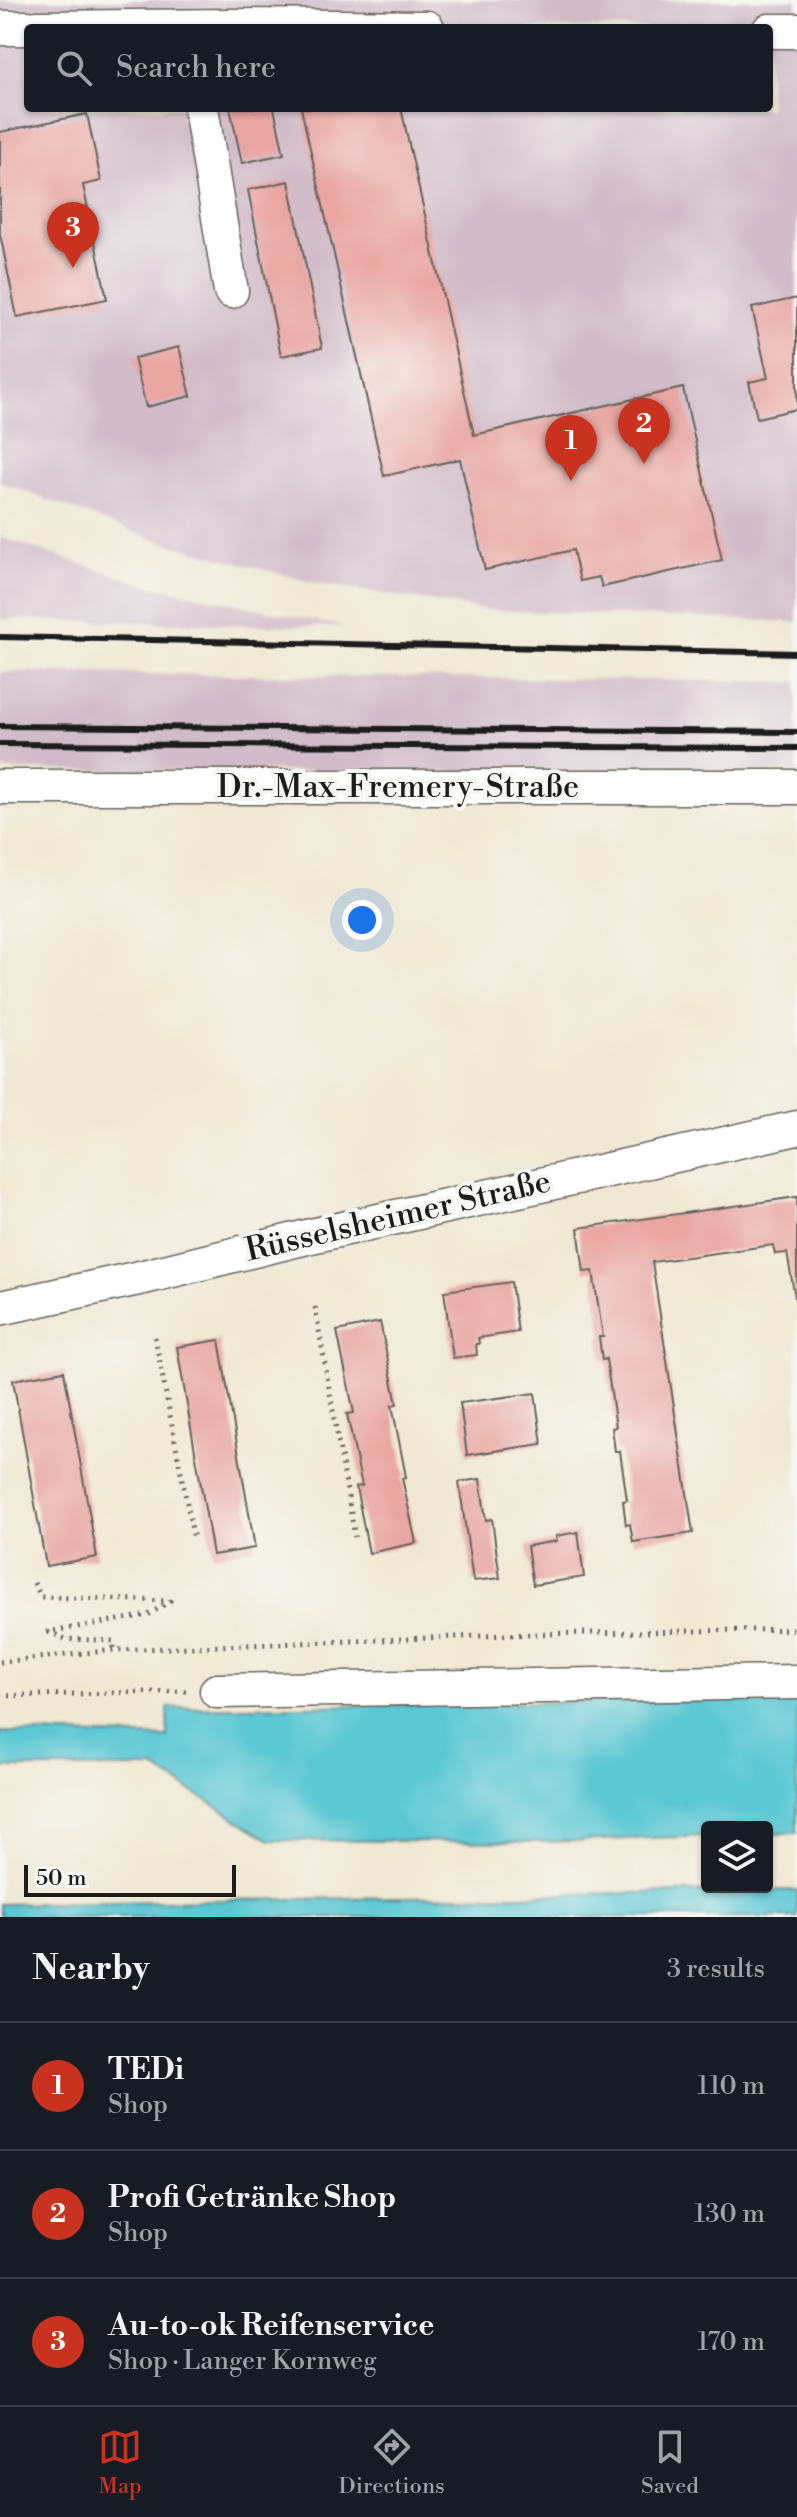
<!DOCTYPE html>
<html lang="en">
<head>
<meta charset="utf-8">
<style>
	:root { --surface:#171b24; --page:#242831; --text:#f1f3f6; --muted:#9ea1a6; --line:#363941; --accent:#c8321e }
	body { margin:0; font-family:"Libre Bodoni",serif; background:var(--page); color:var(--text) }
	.controls { position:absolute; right:24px; bottom:24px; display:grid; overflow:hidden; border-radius:8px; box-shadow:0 2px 6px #0004 }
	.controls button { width:72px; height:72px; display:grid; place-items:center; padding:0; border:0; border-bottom:2px solid var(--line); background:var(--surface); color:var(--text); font:40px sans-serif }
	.scale { position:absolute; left:24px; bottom:20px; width:212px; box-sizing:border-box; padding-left:8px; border:4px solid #1c1c1c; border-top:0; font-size:22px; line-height:28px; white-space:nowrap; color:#1c1c1c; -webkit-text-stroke:6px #f6f6f2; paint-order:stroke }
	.you { position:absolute; left:362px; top:920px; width:28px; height:28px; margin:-20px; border:6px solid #fff; border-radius:50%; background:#1a73e8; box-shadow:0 0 0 12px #1a73e833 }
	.badge { display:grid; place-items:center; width:52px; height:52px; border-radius:50%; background:var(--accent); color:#fff; font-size:26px; font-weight:700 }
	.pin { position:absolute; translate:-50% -66px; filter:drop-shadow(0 2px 4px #0008) }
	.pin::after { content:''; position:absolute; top:42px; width:28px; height:24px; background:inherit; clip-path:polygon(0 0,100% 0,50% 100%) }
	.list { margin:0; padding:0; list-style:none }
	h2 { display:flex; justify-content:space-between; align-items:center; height:104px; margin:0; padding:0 32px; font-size:34px }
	h2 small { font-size:26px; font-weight:400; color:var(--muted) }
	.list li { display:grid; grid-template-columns:52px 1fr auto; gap:24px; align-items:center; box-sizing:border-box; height:128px; padding:0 32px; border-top:2px solid var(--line) }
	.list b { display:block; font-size:30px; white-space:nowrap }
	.list p { margin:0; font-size:26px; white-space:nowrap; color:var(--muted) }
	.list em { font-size:26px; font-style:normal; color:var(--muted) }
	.icon { flex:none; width:44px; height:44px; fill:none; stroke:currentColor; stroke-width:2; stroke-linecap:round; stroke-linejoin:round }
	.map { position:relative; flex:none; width:797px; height:1917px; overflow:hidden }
	.search { position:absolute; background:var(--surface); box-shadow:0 2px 6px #0004; left:24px; right:24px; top:24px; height:88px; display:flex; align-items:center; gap:20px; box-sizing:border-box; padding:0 28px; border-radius:8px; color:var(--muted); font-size:30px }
	.sheet { height:488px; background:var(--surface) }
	nav { display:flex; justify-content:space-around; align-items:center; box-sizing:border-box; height:112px; border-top:2px solid var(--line); background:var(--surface); font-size:22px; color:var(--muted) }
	nav a { display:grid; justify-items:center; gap:4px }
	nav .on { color:var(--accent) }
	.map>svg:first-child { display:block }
	.industrial { fill:#d1bdc9; fill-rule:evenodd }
	.water { fill:#5cc8d3; stroke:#3c7278; stroke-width:2 }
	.building { fill:#e9a6a2 }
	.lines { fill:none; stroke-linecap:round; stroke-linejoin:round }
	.minor-casing { stroke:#66635c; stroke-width:37 }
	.path { stroke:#66635c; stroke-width:5; stroke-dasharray:2 6; stroke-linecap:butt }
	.minor { stroke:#fff; stroke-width:34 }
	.rail { stroke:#1c1c1c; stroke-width:6 }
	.labels { text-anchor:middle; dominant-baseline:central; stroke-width:8; stroke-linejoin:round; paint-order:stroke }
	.street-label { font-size:32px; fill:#1c1c1c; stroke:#f6f6f2 }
</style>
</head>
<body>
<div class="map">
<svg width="797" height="1917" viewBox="0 0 797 1917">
	<rect width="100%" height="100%" fill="#f6f6f2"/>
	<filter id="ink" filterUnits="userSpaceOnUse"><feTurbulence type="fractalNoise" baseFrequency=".0125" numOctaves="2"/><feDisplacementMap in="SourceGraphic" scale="16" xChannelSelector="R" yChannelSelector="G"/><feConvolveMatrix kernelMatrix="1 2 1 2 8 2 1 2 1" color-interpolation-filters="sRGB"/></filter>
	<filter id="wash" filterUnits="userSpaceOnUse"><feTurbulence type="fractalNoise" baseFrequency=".006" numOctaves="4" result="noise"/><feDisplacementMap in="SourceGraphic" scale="32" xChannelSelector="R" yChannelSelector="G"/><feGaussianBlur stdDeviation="1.8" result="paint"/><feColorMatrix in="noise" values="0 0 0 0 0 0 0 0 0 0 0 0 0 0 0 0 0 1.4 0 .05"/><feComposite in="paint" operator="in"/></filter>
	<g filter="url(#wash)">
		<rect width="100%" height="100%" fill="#f0e8d2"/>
		<path class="industrial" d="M0,0H797V622L488,610L318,584L155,540L0,482ZM28,28H769V108H28Z
			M0,537L146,585L345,627L0,619Z
			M0,672L797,682V773L0,770Z"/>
		<path class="water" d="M797,1699V1833L767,1834V1827H707V1836L547,1842L270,1840L154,1768H0V1732L168,1737L167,1708Z
			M797,1890V1917H0V1904Z"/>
		<g id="blocks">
			<path class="building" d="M230,108H274L284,154L242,163Z
				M301,108H401L474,435L683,388L722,560L602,587L599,577L580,581L573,550L485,570L460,459L384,476Z
				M87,114L101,181L83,185L107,299L17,317L0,234V132Z
				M289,181L322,348L281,356L248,190Z
				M797,298V409L757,418L749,382L768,378L752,308Z
				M179,347L191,396L146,407L134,358Z
				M797,1197V1308L787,1253L775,1254L773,1245L652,1262L693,1533L633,1542L630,1524L626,1525L623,1501L627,1500L620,1451H615L612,1428L616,1427L606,1359L602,1360L599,1337H603L593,1271L584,1272L578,1228Z
				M511,1282L518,1332L478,1338L479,1344H476L477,1355L453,1358L444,1291Z
				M380,1322L397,1404L392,1405L406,1477L402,1478L416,1543L369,1553L356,1487L362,1486L347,1414L354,1413L337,1331Z
				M219,1340L255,1548L213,1555L177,1347Z
				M64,1371L97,1557L46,1566L13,1380Z
				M535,1393L542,1444L467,1455L460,1403Z
				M480,1479L486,1520L492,1519L500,1578L473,1581L459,1482Z
				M578,1532L584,1577L533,1585L527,1546L557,1541L556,1536Z"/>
		</g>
	</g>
	<g filter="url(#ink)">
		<use href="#blocks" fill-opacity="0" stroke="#66635c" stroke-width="2"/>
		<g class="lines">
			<defs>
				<path id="minor" d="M0,28H28
					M37,28L234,26L427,28
					M769,31H797
					M201,108L231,291
					M0,787H797
					M0,1308L144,1277L311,1236L797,1128
					M217,1691L797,1682"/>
			</defs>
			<use href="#minor" class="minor-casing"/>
			<path class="path" d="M315,1307L355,1537
				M155,1337L194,1540
				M34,1583L41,1597L170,1601L148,1615L47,1632
				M48,1632L66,1639L114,1641V1650
				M0,1662L114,1650L535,1634L797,1629
				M0,1696L188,1691"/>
			<use href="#minor" class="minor"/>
			<path class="rail" d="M0,637L797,653
				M0,726L797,732
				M0,744L797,748"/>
		</g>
	</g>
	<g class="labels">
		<g class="street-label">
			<text x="398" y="787">Dr.-Max-Fremery-Straße</text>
			<text transform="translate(398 1216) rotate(-13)">Rüsselsheimer Straße</text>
		</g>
	</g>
</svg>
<div class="controls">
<button><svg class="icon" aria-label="layers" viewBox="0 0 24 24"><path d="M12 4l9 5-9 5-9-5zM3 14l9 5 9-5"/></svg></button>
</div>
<div class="scale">50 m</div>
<div class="you"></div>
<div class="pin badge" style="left:571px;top:481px">1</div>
<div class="pin badge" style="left:644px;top:464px">2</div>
<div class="pin badge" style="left:73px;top:268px">3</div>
<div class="search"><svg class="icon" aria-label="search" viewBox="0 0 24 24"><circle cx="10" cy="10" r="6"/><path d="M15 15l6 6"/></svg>Search here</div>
</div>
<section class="sheet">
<h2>Nearby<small>3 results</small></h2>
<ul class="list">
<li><span class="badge">1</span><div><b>TEDi</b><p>Shop</p></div><em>110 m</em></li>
<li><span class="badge">2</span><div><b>Profi Getränke Shop</b><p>Shop</p></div><em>130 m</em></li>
<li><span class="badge">3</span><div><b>Au-to-ok Reifenservice</b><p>Shop · Langer Kornweg</p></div><em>170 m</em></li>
</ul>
</section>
<nav>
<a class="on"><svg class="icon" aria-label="map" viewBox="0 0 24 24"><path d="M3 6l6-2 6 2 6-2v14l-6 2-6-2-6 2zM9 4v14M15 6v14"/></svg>Map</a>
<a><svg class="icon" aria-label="directions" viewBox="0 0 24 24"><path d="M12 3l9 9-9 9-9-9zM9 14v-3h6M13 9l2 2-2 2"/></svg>Directions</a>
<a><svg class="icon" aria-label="saved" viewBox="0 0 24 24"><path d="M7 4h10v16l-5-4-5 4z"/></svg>Saved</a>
</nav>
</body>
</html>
